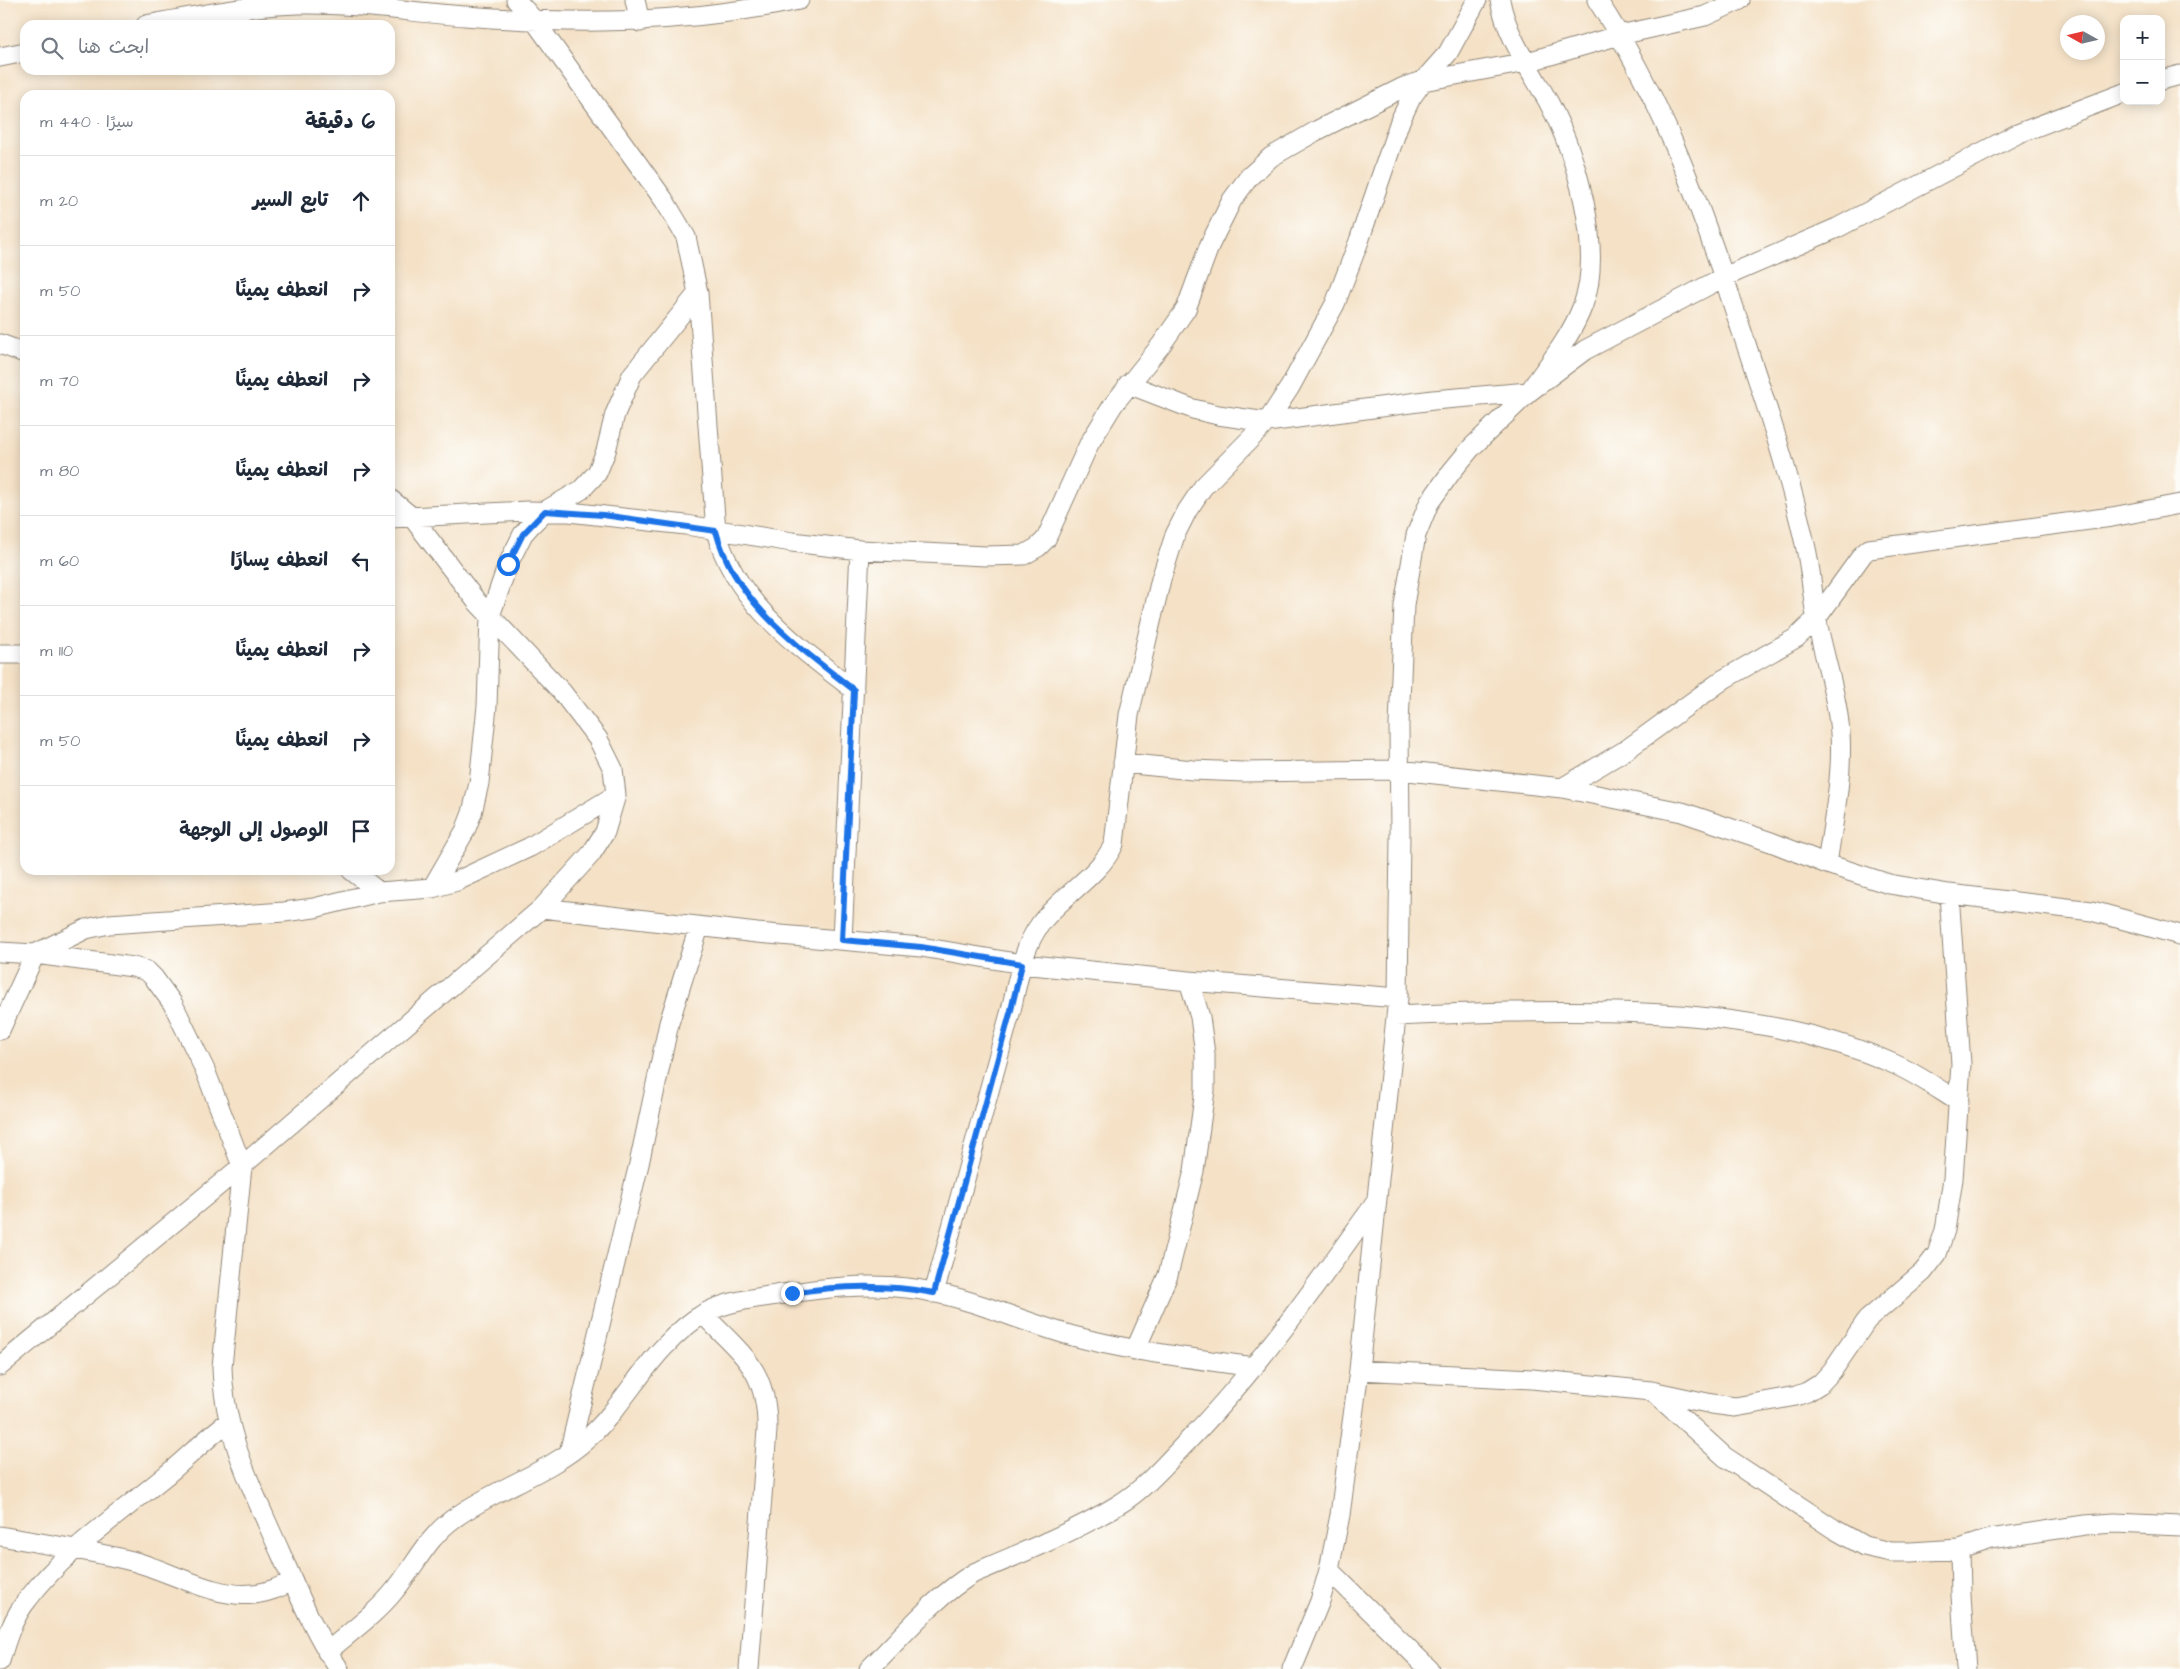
<!DOCTYPE html>
<html lang="ar">
<head>
<meta charset="utf-8">
<style>
	:root { --surface:#fff; --page:#f6f6f7; --text:#1f2937; --muted:#747a83; --line:#e0e1e3 }
	body { margin:0; font-family:"Architects Daughter","Playpen Sans Arabic",sans-serif; background:var(--page); color:var(--text); direction:rtl }
	.controls { position:absolute; right:15px; top:15px; display:grid; overflow:hidden; border-radius:10px; box-shadow:0 2px 12px #0003 }
	.controls button { width:45px; height:45px; display:grid; place-items:center; padding:0; border:0; border-bottom:1px solid var(--line); background:var(--surface); color:var(--text); font:25px sans-serif }
	.compass { position:absolute; left:2060px; top:15px; width:45px; height:45px; border-radius:50%; background:var(--surface); box-shadow:0 2px 12px #0003; rotate:278deg }
	.stop { position:absolute; width:15px; height:15px; margin:-11px; border:4px solid #1a73e8; border-radius:50%; background:#fff }
	.stop.end { background:#1a73e8; border-color:#fff; box-shadow:0 1px 5px #0008 }
	.list { margin:0; padding:0; list-style:none }
	h2 { display:flex; justify-content:space-between; align-items:center; height:65px; margin:0; padding:0 20px; font-size:21px }
	h2 small { font-size:16px; font-weight:400; color:var(--muted) }
	.list li { display:grid; grid-template-columns:32px 1fr auto; gap:15px; align-items:center; box-sizing:border-box; height:90px; padding:0 20px; border-top:1px solid var(--line) }
	.list b { display:block; font-size:19px; white-space:nowrap }
	.list em { font-size:16px; font-style:normal; color:var(--muted) }
	.icon { flex:none; width:28px; height:28px; fill:none; stroke:currentColor; stroke-width:2; stroke-linecap:round; stroke-linejoin:round }
	.map { position:relative; flex:none; width:2180px; height:1669px; overflow:hidden; direction:ltr }
	.search { position:absolute; background:var(--surface); box-shadow:0 2px 12px #0003; left:20px; top:20px; width:375px; height:55px; display:flex; align-items:center; gap:12px; box-sizing:border-box; padding:0 18px; border-radius:15px; color:var(--muted); font-size:19px }
	.panel { position:absolute; background:var(--surface); box-shadow:0 2px 12px #0003; left:20px; top:90px; width:375px; height:785px; border-radius:15px; direction:rtl }
	.map>svg:first-child { display:block }
	.lines { fill:none; stroke-linecap:round; stroke-linejoin:round }
	.minor-casing { stroke:#908678; stroke-width:21 }
	.minor { stroke:#fff; stroke-width:19 }
	.route { stroke:#1a73e8; stroke-width:6 }
</style>
</head>
<body>
<div class="map">
<svg width="2180" height="1669" viewBox="0 0 2180 1669">
	<rect width="100%" height="100%" fill="#fdfcf7"/>
	<filter id="ink" filterUnits="userSpaceOnUse"><feTurbulence type="fractalNoise" baseFrequency=".02" numOctaves="2"/><feDisplacementMap in="SourceGraphic" scale="10" xChannelSelector="R" yChannelSelector="G"/><feConvolveMatrix kernelMatrix="1 2 1 2 8 2 1 2 1" color-interpolation-filters="sRGB"/></filter>
	<filter id="wash" filterUnits="userSpaceOnUse"><feTurbulence type="fractalNoise" baseFrequency=".0096" numOctaves="4" result="noise"/><feDisplacementMap in="SourceGraphic" scale="20" xChannelSelector="R" yChannelSelector="G"/><feGaussianBlur stdDeviation="1.12" result="paint"/><feColorMatrix in="noise" values="0 0 0 0 0 0 0 0 0 0 0 0 0 0 0 0 0 1.4 0 .05"/><feComposite in="paint" operator="in"/></filter>
	<g filter="url(#wash)">
		<rect width="100%" height="100%" fill="#f4e1c6"/>
	</g>
	<g filter="url(#ink)">
		<g class="lines">
			<defs>
				<path id="minor" d="M516,0L534,20L664,200L686,237L698,293L716,531C735,603 798,646 854,690
					M635,0L640,22
					M1597,0C1660,94 1699,201 1734,308C1760,386 1787,464 1805,544C1811,568 1812,593 1816,616C1823,655 1837,693 1840,733C1843,777 1833,821 1827,864
					M146,25C195,16 249,5 299,4C355,3 410,12 465,16C579,25 686,24 799,0
					M0,57L25,52
					M2161,80L2180,75
					M0,344L25,353
					M1128,384L1193,409L1218,415L1267,422L1433,400L1529,392C1548,365 1571,337 1583,305C1604,249 1576,154 1549,103C1532,72 1506,35 1500,0
					M390,518L527,511L569,512L686,525L792,542L860,550L986,556L1024,555L1038,547L1046,539L1089,444L1113,405L1161,345L1186,309L1210,244L1232,200L1249,177L1271,157L1318,130L1404,87L1423,81L1527,62L1620,35L1705,16L1740,0
					M0,654H25
					M1123,763L1193,770L1243,772L1399,770L1562,788L1682,812L1771,842L1827,864L1889,884L1949,894L2092,911L2180,935
					M1562,788L1626,750L1724,679L1796,638L1816,619L1863,554L1869,549L2112,517L2180,504
					M351,870L379,892
					M432,888L465,831L472,813L479,783L487,706L490,616L508,564L523,534L531,525L545,511L581,490L597,473L606,451L615,414L632,375L698,293
					M542,908L757,933L921,947L1022,964L1189,981L1398,998
					M842,940L860,550
					M0,952L35,954L133,967L147,971L154,978L173,1004L205,1070L242,1166L222,1367C224,1435 254,1493 281,1554C298,1593 315,1634 339,1669
					M1396,1016C1434,1014 1472,1013 1510,1012C1637,1010 1775,1011 1894,1064C1917,1074 1938,1089 1959,1102
					M0,1030L35,954L86,929L109,924L284,912L314,908L379,892L432,888L457,881L530,847L616,795
					M934,1293L1011,1010C1018,981 1022,948 1041,923C1061,896 1100,875 1114,844L1129,715L1161,579L1175,535L1187,511L1203,487L1267,422L1290,387L1335,304L1359,241L1400,121L1411,98L1423,81L1448,53L1477,0
					M703,1314C742,1355 768,1369 767,1430L749,1669
					M1135,1351L1168,1275L1194,1171L1205,1090V1054L1200,1017L1189,981
					M0,1366L242,1166L542,908L591,854L605,832L616,795L613,769L598,739L562,692L477,602L412,517L390,499
					M1359,1370L1532,1379L1651,1391L1712,1404L1735,1407L1796,1396L1807,1392L1820,1384L1832,1371L1867,1320L1923,1272L1937,1254L1945,1230L1953,1179L1961,1064L1949,894
					M1652,1391L1725,1457L1834,1529L1864,1546L1891,1552H1911L1960,1549L1990,1539L2085,1525L2115,1523L2180,1526
					M569,1453L639,1164L669,1023L699,927
					M0,1536C44,1544 89,1550 132,1561C168,1570 216,1599 253,1594C267,1593 280,1587 293,1581
					M1960,1549L1961,1595L1966,1669
					M1329,1570L1429,1669
					M327,1652C350,1632 376,1614 395,1590C415,1566 427,1538 453,1519C494,1489 551,1472 587,1439C617,1412 636,1377 663,1348C675,1335 689,1322 705,1313C728,1301 757,1298 783,1294C825,1288 865,1283 907,1288C964,1294 1018,1321 1073,1336C1133,1352 1193,1358 1254,1367
					M0,1661C6,1640 13,1617 28,1599C63,1553 114,1518 159,1481C183,1462 204,1440 228,1422
					M869,1669C903,1636 933,1598 974,1573C1022,1553 1074,1532 1118,1505C1143,1490 1163,1467 1183,1446C1256,1372 1315,1287 1376,1202
					M1292,1669L1320,1601L1329,1570L1340,1515L1359,1370L1398,998L1400,833L1399,725L1404,605L1416,535L1429,503L1452,471L1471,448L1529,392L1585,350L1724,277L1837,228L2017,134L2124,93"/>
			</defs>
			<use href="#minor" class="minor-casing"/>
			<use href="#minor" class="minor"/>
		</g>
	</g>
	<g class="lines" filter="url(#ink)">
		<path class="route" d="M508,564L523,534L545,511L603,515L716,531C735,603 798,646 854,690L842,940L921,947L1022,964L1011,1010L934,1293C886,1284 840,1285 792,1293"/>
	</g>
</svg>
<div class="controls">
<button>+</button>
<button>−</button>
</div>
<svg class="compass" viewBox="-18 -18 36 36"><path d="M0-13l5 13h-10z" fill="#e53935"/><path d="M0 13l5-13h-10z" fill="#747a83"/></svg>
<div class="stop" style="left:508px;top:564px"></div>
<div class="stop end" style="left:792px;top:1293px"></div>
<div class="search"><svg class="icon" aria-label="search" viewBox="0 0 24 24"><circle cx="10" cy="10" r="6"/><path d="M15 15l6 6"/></svg>ابحث هنا</div>
<section class="panel">
<h2>6 دقيقة<small>سيرًا · 440 m</small></h2>
<ul class="list">
<li><svg class="icon" aria-label="ahead" viewBox="0 0 24 24"><path d="M12 20V5M6 11l6-6 6 6"/></svg><div><b>تابع السير</b></div><em>20 m</em></li>
<li><svg class="icon" aria-label="right" viewBox="0 0 24 24"><path d="M7 20v-9h11M14 6l5 5-5 5"/></svg><div><b>انعطف يمينًا</b></div><em>50 m</em></li>
<li><svg class="icon" aria-label="right" viewBox="0 0 24 24"><path d="M7 20v-9h11M14 6l5 5-5 5"/></svg><div><b>انعطف يمينًا</b></div><em>70 m</em></li>
<li><svg class="icon" aria-label="right" viewBox="0 0 24 24"><path d="M7 20v-9h11M14 6l5 5-5 5"/></svg><div><b>انعطف يمينًا</b></div><em>80 m</em></li>
<li><svg class="icon" aria-label="left" viewBox="0 0 24 24"><path d="M17 20v-9H6M10 6l-5 5 5 5"/></svg><div><b>انعطف يسارًا</b></div><em>60 m</em></li>
<li><svg class="icon" aria-label="right" viewBox="0 0 24 24"><path d="M7 20v-9h11M14 6l5 5-5 5"/></svg><div><b>انعطف يمينًا</b></div><em>110 m</em></li>
<li><svg class="icon" aria-label="right" viewBox="0 0 24 24"><path d="M7 20v-9h11M14 6l5 5-5 5"/></svg><div><b>انعطف يمينًا</b></div><em>50 m</em></li>
<li><svg class="icon" aria-label="arrive" viewBox="0 0 24 24"><path d="M6 21V4h12l-3 4 3 4H6"/></svg><div><b>الوصول إلى الوجهة</b></div></li>
</ul>
</section>
</div>
</body>
</html>
